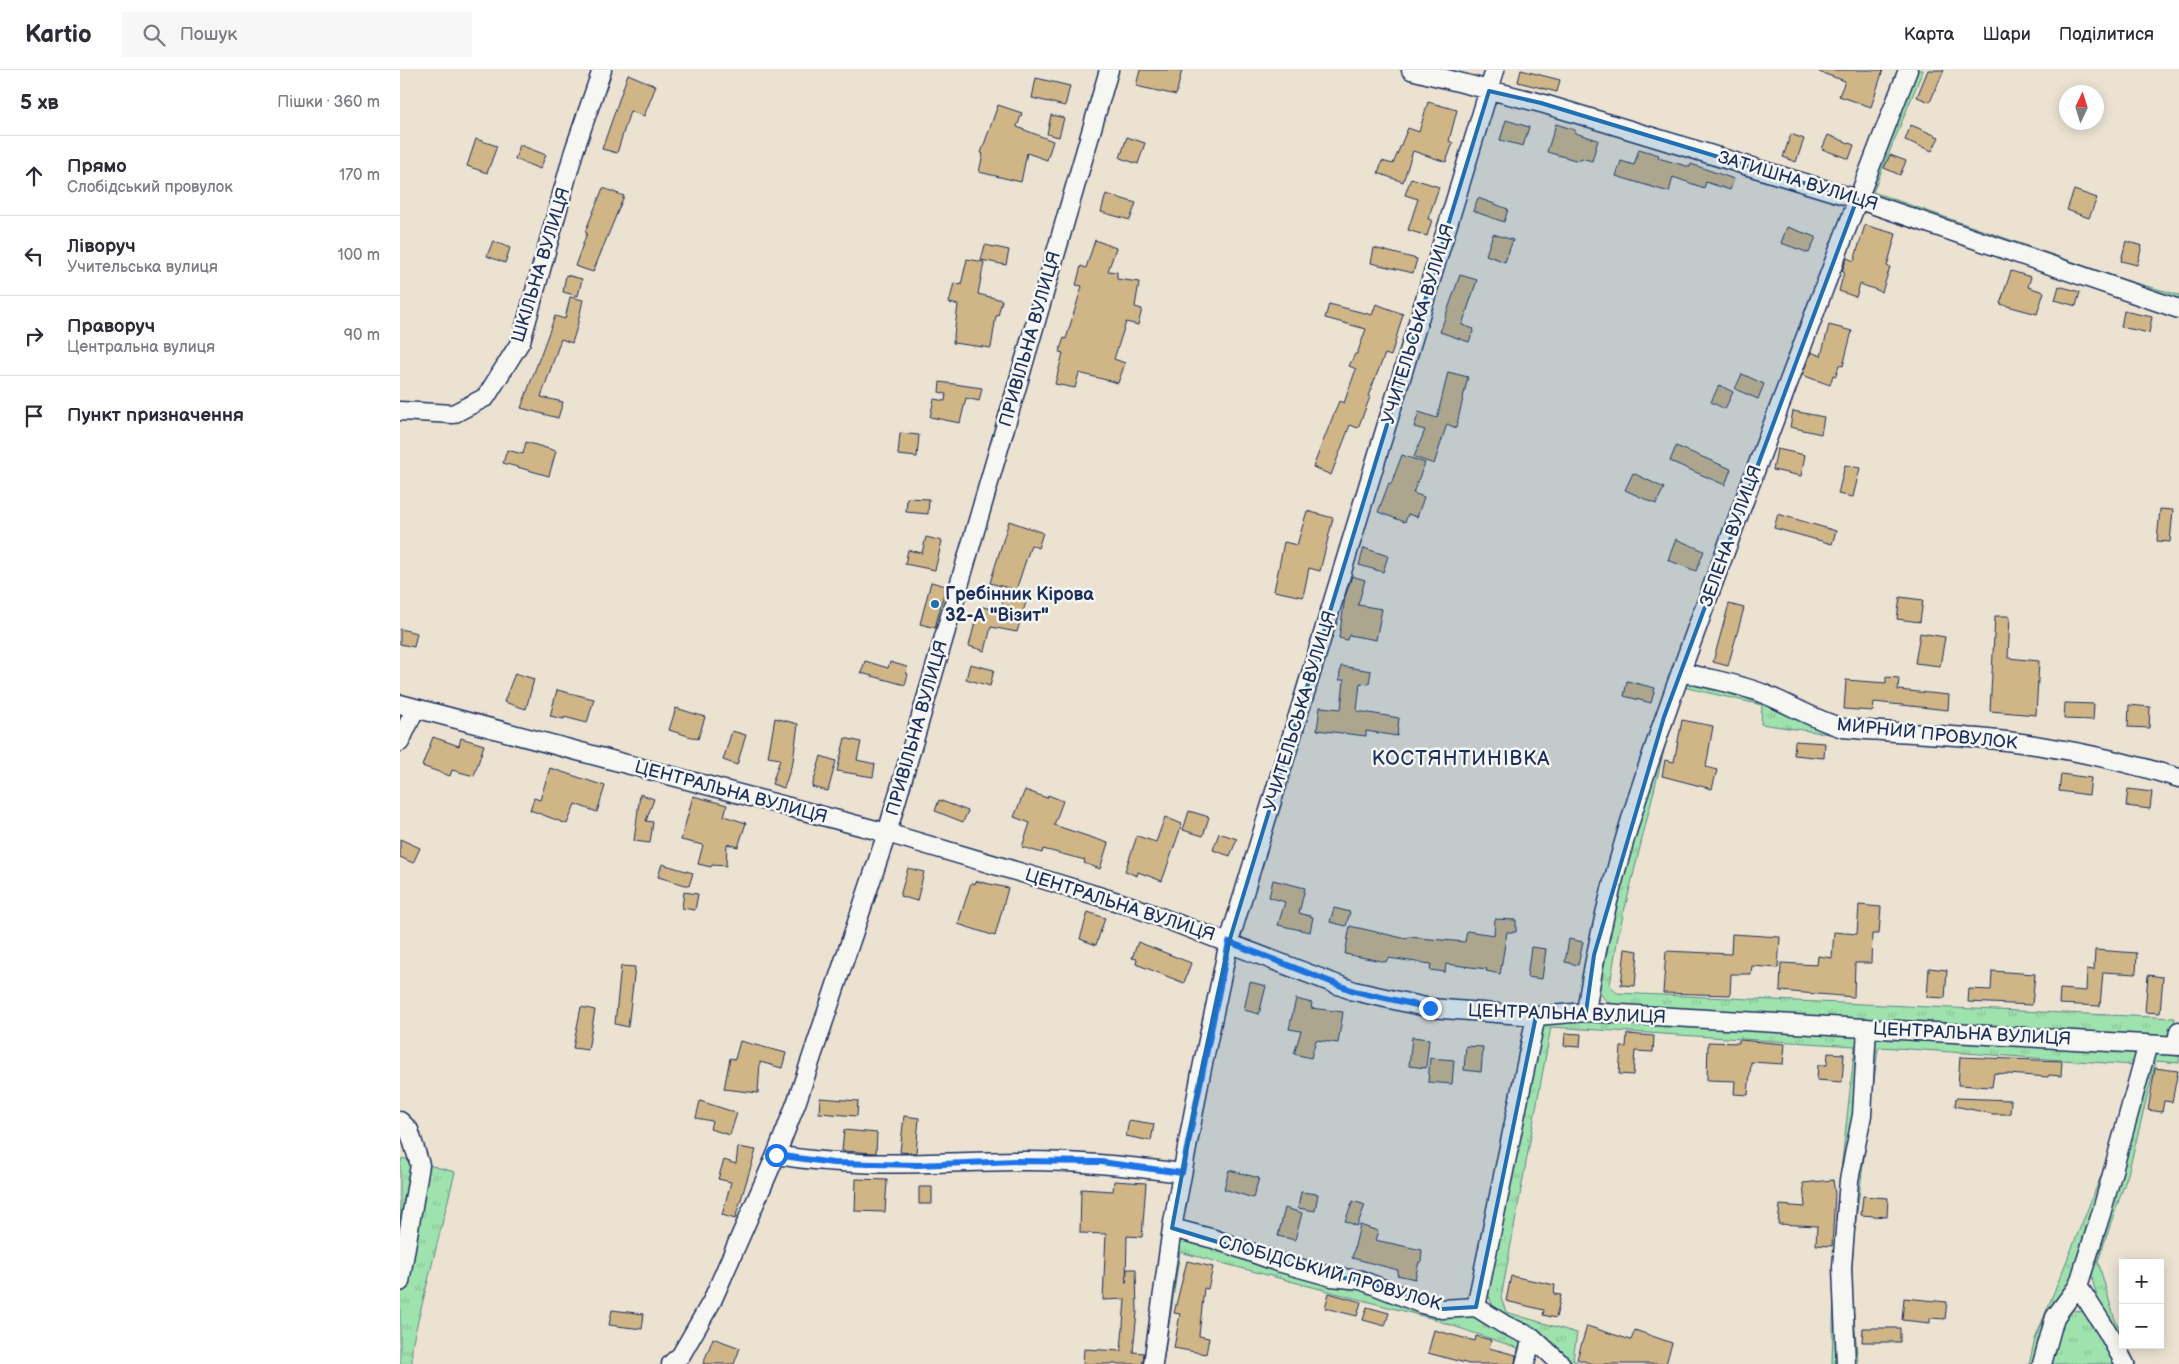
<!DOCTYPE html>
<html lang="uk">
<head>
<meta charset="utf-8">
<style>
	:root { --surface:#fff; --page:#f7f7f7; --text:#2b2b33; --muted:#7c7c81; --line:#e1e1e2 }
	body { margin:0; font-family:"Balsamiq Sans",sans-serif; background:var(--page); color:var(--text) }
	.controls { position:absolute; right:15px; bottom:15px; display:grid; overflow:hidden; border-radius:0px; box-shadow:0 2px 12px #0003 }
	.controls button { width:45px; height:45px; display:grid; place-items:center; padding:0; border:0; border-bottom:1px solid var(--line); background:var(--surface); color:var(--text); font:25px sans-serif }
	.compass { position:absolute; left:1659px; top:15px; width:45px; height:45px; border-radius:50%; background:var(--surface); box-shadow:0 2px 12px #0003; rotate:4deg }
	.stop { position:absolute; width:15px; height:15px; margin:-11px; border:4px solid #1a73e8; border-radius:50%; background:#fff }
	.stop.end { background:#1a73e8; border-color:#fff; box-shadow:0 1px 5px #0008 }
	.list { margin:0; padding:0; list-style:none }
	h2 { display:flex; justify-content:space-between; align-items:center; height:65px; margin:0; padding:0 20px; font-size:21px }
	h2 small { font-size:16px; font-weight:400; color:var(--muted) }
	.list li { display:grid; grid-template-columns:32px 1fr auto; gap:15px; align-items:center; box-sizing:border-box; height:80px; padding:0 20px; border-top:1px solid var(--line) }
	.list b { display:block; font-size:19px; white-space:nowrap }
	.list p { margin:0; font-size:16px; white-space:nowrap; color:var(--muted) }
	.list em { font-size:16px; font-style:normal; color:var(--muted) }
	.icon { flex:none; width:28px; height:28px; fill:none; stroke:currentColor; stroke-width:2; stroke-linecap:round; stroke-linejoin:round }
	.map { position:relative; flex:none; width:1779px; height:1294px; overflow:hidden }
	header { display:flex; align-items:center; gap:30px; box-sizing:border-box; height:70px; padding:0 25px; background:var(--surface); border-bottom:1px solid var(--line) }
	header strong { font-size:24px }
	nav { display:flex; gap:28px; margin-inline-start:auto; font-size:18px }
	.search { width:350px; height:45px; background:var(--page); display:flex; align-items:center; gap:12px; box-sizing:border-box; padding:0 18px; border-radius:0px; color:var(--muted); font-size:19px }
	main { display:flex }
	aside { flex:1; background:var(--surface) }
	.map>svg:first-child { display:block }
	.grass { fill:url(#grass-tufts); stroke:#5c8886 }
	.building { fill:#d0b586; stroke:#1b2f5e }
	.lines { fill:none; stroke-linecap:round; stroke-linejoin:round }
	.minor-casing { stroke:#1b2f5e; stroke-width:21 }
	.minor { stroke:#f6f6f2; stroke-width:18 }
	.route { stroke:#1a73e8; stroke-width:6 }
	.marked { fill:#1f6fb2; fill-opacity:0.2; stroke:#1f6fb2; stroke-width:4; stroke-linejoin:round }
	.poi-dot { fill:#1f6fb2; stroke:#f6f6f2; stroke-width:2 }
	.labels { text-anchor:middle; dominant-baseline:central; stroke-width:5; stroke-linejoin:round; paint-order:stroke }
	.street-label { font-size:18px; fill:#1b2f5e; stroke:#f6f6f2 }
	.poi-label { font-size:18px; font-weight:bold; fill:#1b2f5e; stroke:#f6f6f2; text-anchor:start }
	.quarter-label { font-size:20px; letter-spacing:1px; fill:#1b2f5e; stroke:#f6f6f2 }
</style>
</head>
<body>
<header>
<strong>Kartio</strong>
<div class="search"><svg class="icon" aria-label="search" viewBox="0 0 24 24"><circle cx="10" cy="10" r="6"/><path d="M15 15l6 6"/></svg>Пошук</div>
<nav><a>Карта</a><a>Шари</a><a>Поділитися</a></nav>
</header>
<main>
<aside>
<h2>5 хв<small>Пішки · 360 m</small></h2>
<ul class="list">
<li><svg class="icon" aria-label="ahead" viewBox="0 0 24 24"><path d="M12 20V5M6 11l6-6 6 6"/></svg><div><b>Прямо</b><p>Слобідський провулок</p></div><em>170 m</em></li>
<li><svg class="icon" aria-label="left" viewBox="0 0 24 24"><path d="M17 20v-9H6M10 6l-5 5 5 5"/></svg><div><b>Ліворуч</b><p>Учительська вулиця</p></div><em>100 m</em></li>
<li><svg class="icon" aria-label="right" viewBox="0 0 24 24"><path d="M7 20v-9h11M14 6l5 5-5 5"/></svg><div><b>Праворуч</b><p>Центральна вулиця</p></div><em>90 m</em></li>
<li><svg class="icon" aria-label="arrive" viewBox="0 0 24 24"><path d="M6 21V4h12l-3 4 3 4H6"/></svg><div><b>Пункт призначення</b></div></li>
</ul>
</aside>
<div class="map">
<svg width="1779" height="1294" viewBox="0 0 1779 1294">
	<defs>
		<pattern id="grass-tufts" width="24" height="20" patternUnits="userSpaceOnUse" patternTransform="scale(1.25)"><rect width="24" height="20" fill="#9ee2ad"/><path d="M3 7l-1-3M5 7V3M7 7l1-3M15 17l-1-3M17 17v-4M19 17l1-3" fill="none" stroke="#88c297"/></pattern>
	</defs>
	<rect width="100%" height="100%" fill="#ebe2d2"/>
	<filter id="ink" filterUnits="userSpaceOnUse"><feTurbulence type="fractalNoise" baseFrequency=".02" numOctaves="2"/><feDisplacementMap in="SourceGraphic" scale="10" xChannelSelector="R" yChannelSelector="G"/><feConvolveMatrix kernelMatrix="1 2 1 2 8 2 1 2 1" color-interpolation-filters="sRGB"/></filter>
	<g filter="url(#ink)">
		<path class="grass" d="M1512,0H1523L1473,122L1725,210L1779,225V234L1467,127Z
			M1292,610L1346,623L1398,650L1429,664L1361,654L1362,635L1283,617L1270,656L1218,866L1210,915L1217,923L1775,948L1771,968L1213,936C1199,928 1198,918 1197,903L1251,711L1282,614Z
			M1148,949L1221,951L1463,964L1443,1294H1432L1436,1145L1455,976L1151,957L1101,1228L1106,1242L1177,1263L1173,1290L1182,1294H1167L1100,1244L1092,1235L1088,1223L1140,956Z
			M1472,965L1737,980L1738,998L1671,1209L1638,1270L1633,1294H1629L1635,1269L1706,1094L1733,995L1481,977L1478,979L1454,1165L1451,1214L1458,1294H1450L1446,1219Z
			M1765,983L1779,984V993L1756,991L1728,1104L1698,1191L1714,1247L1723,1266V1275H1727L1736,1294H1730C1715,1263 1693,1232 1691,1197L1751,989L1755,984Z
			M2,1088L55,1102L12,1275V1294H0V1096Z
			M796,1168L1078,1245L1123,1269L1121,1294H1116L1118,1278L1030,1248L780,1182L763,1294H755L774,1175L781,1171Z
			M1673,1240L1685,1242L1721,1294H1647L1664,1246Z"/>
		<path class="building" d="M740,0H782L776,25L736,16Z
			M1121,0L1160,10L1157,22L1118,12Z
			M1419,0H1483L1471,37L1439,26L1445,11L1419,2Z
			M1528,0H1544L1530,32L1517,27Z
			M228,4L256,16L244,46L230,41L217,83L202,79Z
			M636,8L670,16L665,36L632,28Z
			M1028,32L1057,40L1049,71L1053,73L1046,92L1013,81L1003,112L978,103L982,91L993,94L1008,58L1019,62Z
			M598,35L622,43L617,57L653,71L647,90L627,83L621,112L579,102L583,84L581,83Z
			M651,45L664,48L659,67L647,64Z
			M1106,50L1129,57L1123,76L1100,70Z
			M1156,54L1175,60V63L1198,70L1192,91L1181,88L1179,91L1147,82Z
			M1511,55L1539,67L1532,81L1505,70Z
			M1391,64L1404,69L1396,92L1383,87Z
			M1428,65L1454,75L1449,89L1422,79Z
			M727,67L745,73L738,94L720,88Z
			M76,69L97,76L87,103L67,96Z
			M120,75L146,85L140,99L115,89Z
			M1239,79L1259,85L1258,88L1290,97L1291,94L1334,109L1330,120L1306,112L1304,118L1273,107L1269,122L1216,106L1221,91L1234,95Z
			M1490,85L1506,91L1500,105L1484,98Z
			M1011,108L1039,117L1028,149L1032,150L1027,166L1008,160L1018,129L1005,125Z
			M203,118L224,126L193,202L175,196L187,163L185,162Z
			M1674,120L1697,128L1689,148L1667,140Z
			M706,124L736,133L730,150L701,142Z
			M1078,128L1108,139L1104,152L1073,141Z
			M1465,155L1496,164L1487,196L1490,197L1482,222L1460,214L1456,227L1439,221L1444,202L1442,201L1447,188L1454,191Z
			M1387,157L1416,167L1409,183L1381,173Z
			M1093,164L1113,170L1105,192L1086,185Z
			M695,170L716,178L708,201L717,202V209L739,212L735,237L742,239L738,255L726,252L714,289L725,293L718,313L679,303L675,318L655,314L663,283L659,282L664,268L666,269L682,216L676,215L681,196L686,198Z
			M93,171L110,178L105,193L87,186Z
			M1726,171L1742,176L1737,195L1721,191Z
			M585,175L609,180L606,195L581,190Z
			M974,178L1017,189L1013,203L971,193Z
			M567,189L584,192L578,224L602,230L598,246H596L591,278L553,273L558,235L549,233L554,213L561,215Z
			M1611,201L1631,207L1628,217L1644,222L1637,244L1600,234Z
			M166,205L182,209L178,226L163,222Z
			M1060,205L1077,210L1062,255L1074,259L1069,272L1040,262Z
			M1659,216L1680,222L1676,236L1655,230Z
			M170,227L183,230L177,257L172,273L161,269L141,327L163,332L158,348L121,338L155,246L165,249Z
			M929,234L972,245L976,234L1003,244L991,286L985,284L968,326L970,327L958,358L950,355L931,405L913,397L939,331L944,333L956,299L949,296L955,284H957L966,259L925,248Z
			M1724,241L1752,247L1749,263L1721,257Z
			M1429,255L1452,261L1443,296L1439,295L1436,306L1433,305L1430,315L1402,305L1411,282L1421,286Z
			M1048,302L1068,307L1056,358L1047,354L1034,394L1014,387L1025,360L1014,357L1019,342L1037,348Z
			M1342,304L1364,314L1358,329L1335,319Z
			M540,312L582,318L579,331L566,328L560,353L530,347L534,329L545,331L546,324L539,322Z
			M1319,315L1333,322L1325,339L1311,332Z
			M1393,341L1424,347L1421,364L1390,357Z
			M500,363L519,365L517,387L498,385Z
			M126,372L156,381L149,406L103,393L107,380L123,384Z
			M1276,376L1331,399L1325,415L1270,391Z
			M1377,379L1405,385L1401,406L1373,400Z
			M1002,385L1025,393L1013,423L1024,427L1017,447L1008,444L1005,452L978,442L989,413L991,414Z
			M1445,395L1460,398L1453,427L1438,424Z
			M1233,403L1264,418L1256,434L1225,420Z
			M507,428L529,429L528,444L506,442Z
			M1760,439L1773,440L1770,472L1757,471Z
			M907,441L933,448L920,501L909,498L903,527L874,521L884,472L897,475Z
			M1378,444L1436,461L1432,474L1374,458Z
			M609,451L643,463L638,478L631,475L616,520L590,513Z
			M526,467L542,471L535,500L505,494L508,480L522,483Z
			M1276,469L1304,481L1296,501L1268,490Z
			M964,478L988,486L983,502L959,495Z
			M952,506L965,510L958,535L982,539L976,570L949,565L947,570L939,568L945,527Z
			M531,512L546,516L535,558L520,554Z
			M605,525L626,532L617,562L591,557L585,581L569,576L579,536L600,541Z
			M1500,527L1523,530L1520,552L1497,549Z
			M1329,534L1344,538L1328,596L1313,592Z
			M1595,546H1610L1608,588L1639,591L1636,645L1590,641Z
			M0,559L17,563L14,577L0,574Z
			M1520,563L1545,567L1540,596L1515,593Z
			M465,591L488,598L490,592L507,597L506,603L508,604L505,615L461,603Z
			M570,594L594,600L590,616L566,609Z
			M941,596L971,601L969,614L960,613L957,641L999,648L997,666L966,661V666L917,660L920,637L941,639L944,610H939Z
			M115,603L134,609L126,639L104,632Z
			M1486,607L1499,608L1498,620L1549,625L1548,640L1474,632L1473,641L1444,639L1446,610L1486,613Z
			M1227,611L1255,618L1251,633L1224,626Z
			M157,620L194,629L187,653L164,647V649L150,646Z
			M1665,633L1694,634L1693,650L1664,649Z
			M1729,635L1750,637L1749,658L1728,657Z
			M276,638L305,647L298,669L269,660Z
			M375,648L398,654L393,691L384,718L372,714L380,689L368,687Z
			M1282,650L1313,656L1306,697L1317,700L1312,719L1262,706L1265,690L1274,692Z
			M332,661L346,665L337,695L323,690Z
			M33,667L59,676L61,668L84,675L74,706L52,700L50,706L22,696Z
			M445,668L461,672L457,690L475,694L473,707L437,701Z
			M1395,671L1425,673L1424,688L1394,685Z
			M421,686L436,691L428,721L412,717Z
			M150,698L205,716L197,742L175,734L167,754L130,740L134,728L140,730Z
			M1661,704L1691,708L1689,725L1659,721Z
			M1728,719L1752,722L1750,739L1726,736Z
			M625,720L647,728L648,725L663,731L654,755L708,773L700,799L684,793L685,790L643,779L642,783L622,777L630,753L614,747Z
			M240,724L254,729L246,751L253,752L250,773L234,771Z
			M293,726L327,735L324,746L346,753L338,777L327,774L326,796L312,795L311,797L298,794L303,775L281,770Z
			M539,730L568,741L563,752L535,741Z
			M789,741L809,747L803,766L783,760Z
			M765,747L782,754L762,811L738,802L737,806L725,801L737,766L756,772Z
			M819,763L837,769L830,786L813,780Z
			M0,769L20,778L13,793L0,787Z
			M262,794L293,803L289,816L258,807Z
			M508,798L524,802L517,831L500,826Z
			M873,810L905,818L899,843L913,847L910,862L878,855L885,832L869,827Z
			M576,811L608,818L595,866L558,854L571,813L575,814Z
			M284,822L298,824L295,840L282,838Z
			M1459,835L1481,837L1479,864H1472L1471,893H1455L1454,927L1380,921L1381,893L1417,895L1418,886L1432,888L1434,862L1457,864Z
			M934,838L950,842L946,856L930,852Z
			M688,842L705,848L696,875L680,869Z
			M1095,849L1116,850V862H1107L1100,904L1086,901L1087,899L1046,894L1045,902L1030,900L1031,894L988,888L986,892L945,884L950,856L1007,869L1008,867L1065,872L1067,861L1094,865Z
			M1332,864L1380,867L1378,898L1352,896L1351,904H1331L1330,925L1263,923L1266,881L1331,884Z
			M1169,869L1183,872L1178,895L1165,892Z
			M738,872L791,893L784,913L736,894L737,889L732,888Z
			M1131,877L1146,879L1142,909L1127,907Z
			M1225,879L1238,881L1235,916L1221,915Z
			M1695,880L1737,883L1736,904L1703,902L1700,936L1659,934L1660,919L1686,921L1687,899L1694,900Z
			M221,896L235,897L228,957L215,954Z
			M1529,898L1547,900L1545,928L1527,927Z
			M1592,901L1635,904L1632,935L1568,932L1569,919L1591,920Z
			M1748,905L1763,907L1760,943L1745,942Z
			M850,912L866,916L859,944L844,940Z
			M896,929L912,933L911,938L943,942L938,973L916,970L911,988L894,984L901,961L889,959Z
			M181,937L195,940L188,980L173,978Z
			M1165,963L1181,964L1180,977L1164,976Z
			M1227,964L1254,966L1253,982L1235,981L1233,1005L1219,1004L1221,977H1226Z
			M1012,967L1029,969L1026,998L1009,996Z
			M1339,970L1385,974L1383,994L1351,992L1348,1025L1334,1024L1335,1011L1307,1010L1308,972L1339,973Z
			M340,971L386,983L382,998L360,992L358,1023L324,1019L330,988L335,989Z
			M1066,976L1083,977L1081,1002L1064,1000Z
			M1428,983L1444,984L1442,1012L1417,1010L1418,995H1427Z
			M1560,987L1662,991L1661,1006L1649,1005L1648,1007L1594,1003L1592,1017L1558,1015Z
			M1030,988L1054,990L1052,1014L1028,1012Z
			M1755,998L1778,1001L1772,1032L1764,1031L1762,1042L1748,1040Z
			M420,1028L458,1031L457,1046L419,1043Z
			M1556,1028L1611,1030L1610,1044H1593L1555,1036Z
			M300,1031L337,1043L330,1065L310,1059L312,1051L296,1048Z
			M504,1046L519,1048L516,1083L500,1082Z
			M729,1050L754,1054L751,1071L726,1066Z
			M444,1060L477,1063L476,1083L442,1081Z
			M338,1077L356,1080L335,1149L322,1145L331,1112L318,1109L324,1090L336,1094Z
			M829,1100L859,1108L853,1128L824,1119Z
			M456,1109L487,1110L485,1142L455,1141Z
			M1433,1110L1435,1124L1432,1176L1416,1175L1417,1156L1378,1154L1380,1135L1405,1137L1403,1113Z
			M714,1111L746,1113L742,1167L727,1166L726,1214L727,1199H736L737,1242L733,1282L744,1283L743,1294H683L684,1279L721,1281L725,1229L703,1230L706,1164L680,1163L681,1119L713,1121Z
			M519,1117H532V1134H519Z
			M901,1122L918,1124L915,1141L898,1138Z
			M1463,1126L1488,1128L1487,1147L1461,1145Z
			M953,1131L965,1135L957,1156L945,1151Z
			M885,1138L902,1143L895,1170L878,1166Z
			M960,1155L978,1161L975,1170L1022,1180L1021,1192H1019L1015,1209L997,1205L998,1200L952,1188Z
			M787,1191L813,1197L808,1219L804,1218L799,1266L809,1268L806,1284L774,1278L780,1244L774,1243Z
			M1111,1206L1155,1215L1154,1224L1161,1225L1156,1248L1143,1245L1144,1240L1106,1231Z
			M929,1223L961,1232L957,1246L925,1238Z
			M1504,1228L1547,1232L1545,1249L1530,1248V1253L1502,1250Z
			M967,1237L989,1243L985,1256L963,1250Z
			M212,1240L244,1244L242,1259L209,1255Z
			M1187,1256L1231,1270L1235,1260L1272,1273L1266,1294H1193L1177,1289Z
			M1463,1258H1500V1272H1462Z
			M1034,1260L1075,1271L1076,1266L1091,1270L1089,1278L1116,1285L1115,1294H1069L1028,1283Z
			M313,1268L340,1278L334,1294H303Z"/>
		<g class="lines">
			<defs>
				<path id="minor" d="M1011,0L1141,33L1457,129L1779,239
					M0,341L53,344L86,327L121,271L174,81L202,0
					M1281,602C1309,609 1337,613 1364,624C1391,635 1415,650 1443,658C1509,664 1576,665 1641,676C1688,683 1734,694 1779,708
					M0,634L487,763L639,808L731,836L954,921L1030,938L1136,946L1186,942L1779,976
					M0,672L15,639
					M1186,942C1208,791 1264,648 1316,506C1379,337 1442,168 1508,0
					M1776,976L1779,961
					M0,1051L9,1060L20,1095L0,1212
					M376,1085C458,1099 533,1092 615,1091C671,1090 726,1096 782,1103
					M772,1158L814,1169L878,1192L932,1207L961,1210L1022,1234L1042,1239L1076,1237L1105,1255L1132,1267L1161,1294
					M1678,1216L1707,1261L1725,1294
					M1076,1237L1136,946
					M271,1294L281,1285L312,1231L376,1085L397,1031L487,763L709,0
					M753,1294L772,1158L801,1003L829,872L1095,0
					M1125,1294L1132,1267
					M1446,1294L1442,1197L1449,1110L1462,1045L1467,958
					M1642,1294L1655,1247L1678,1216L1701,1144L1748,974"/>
			</defs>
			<use href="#minor" class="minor-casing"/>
			<use href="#minor" class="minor"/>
		</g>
	</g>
	<g class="lines" filter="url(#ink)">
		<path class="route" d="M376,1085L433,1093L517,1095L616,1091L701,1092L782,1103L829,872L954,921L1030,938"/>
	</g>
	<path class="marked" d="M1089,21L1141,33L1457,129L1264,647L1194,885L1186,942L1136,946L1076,1237L1042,1239L961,1210L932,1207L772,1158L801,1003L829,872Z"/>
	<circle class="poi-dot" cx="535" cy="534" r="5"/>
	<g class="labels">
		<g class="street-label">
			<text transform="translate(1398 111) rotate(17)">ЗАТИШНА ВУЛИЦЯ</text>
			<text transform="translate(141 195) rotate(-73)">ШКІЛЬНА ВУЛИЦЯ</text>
			<text transform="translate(1018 254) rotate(-73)">УЧИТЕЛЬСЬКА ВУЛИЦЯ</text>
			<text transform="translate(630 269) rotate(-74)">ПРИВІЛЬНА ВУЛИЦЯ</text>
			<text transform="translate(1331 466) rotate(-70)">ЗЕЛЕНА ВУЛИЦЯ</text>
			<text transform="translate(900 641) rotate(-73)">УЧИТЕЛЬСЬКА ВУЛИЦЯ</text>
			<text transform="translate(517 658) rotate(-74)">ПРИВІЛЬНА ВУЛИЦЯ</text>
			<text transform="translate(1527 664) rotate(6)">МИРНИЙ ПРОВУЛОК</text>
			<text transform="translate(331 722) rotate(15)">ЦЕНТРАЛЬНА ВУЛИЦЯ</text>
			<text transform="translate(720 835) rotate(18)">ЦЕНТРАЛЬНА ВУЛИЦЯ</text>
			<text transform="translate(1167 944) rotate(2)">ЦЕНТРАЛЬНА ВУЛИЦЯ</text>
			<text transform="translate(1572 964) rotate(3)">ЦЕНТРАЛЬНА ВУЛИЦЯ</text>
			<text transform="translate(930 1203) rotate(16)">СЛОБІДСЬКИЙ ПРОВУЛОК</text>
		</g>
		<g class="poi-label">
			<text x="545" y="524">Гребінник Кірова<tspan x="545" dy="21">32-А "Візит"</tspan></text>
		</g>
		<g class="quarter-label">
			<text x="1061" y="689">КОСТЯНТИНІВКА</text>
		</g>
	</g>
</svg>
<div class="controls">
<button>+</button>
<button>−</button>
</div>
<svg class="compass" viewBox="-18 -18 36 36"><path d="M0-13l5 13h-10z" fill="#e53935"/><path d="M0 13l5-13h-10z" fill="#7c7c81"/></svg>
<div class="stop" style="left:376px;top:1085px"></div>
<div class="stop end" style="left:1030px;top:938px"></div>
</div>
</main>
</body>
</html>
